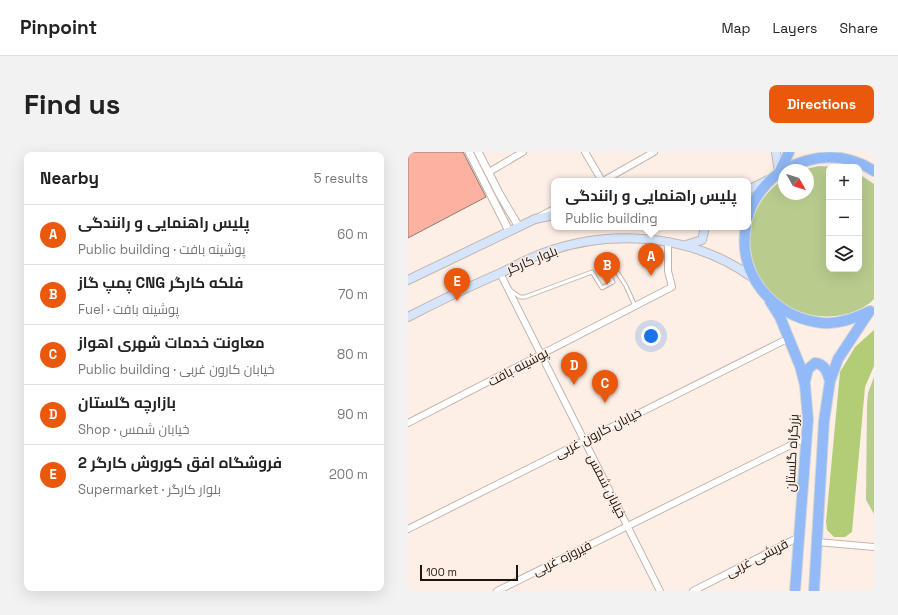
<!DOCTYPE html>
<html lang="en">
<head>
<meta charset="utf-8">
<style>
	:root { --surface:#fff; --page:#f2f2f2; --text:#222; --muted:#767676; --line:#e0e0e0; --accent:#ea580c }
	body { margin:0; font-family:"Space Grotesk",Cairo,sans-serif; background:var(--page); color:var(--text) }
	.controls { position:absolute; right:12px; top:12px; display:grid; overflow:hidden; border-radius:8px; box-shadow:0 4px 16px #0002 }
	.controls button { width:36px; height:36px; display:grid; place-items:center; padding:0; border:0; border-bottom:1px solid var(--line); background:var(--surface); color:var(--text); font:20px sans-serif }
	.compass { position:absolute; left:370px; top:12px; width:36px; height:36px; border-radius:50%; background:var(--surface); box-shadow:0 4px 16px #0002; rotate:129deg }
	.scale { position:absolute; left:12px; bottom:10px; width:98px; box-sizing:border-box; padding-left:4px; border:2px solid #1b1613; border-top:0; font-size:11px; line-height:14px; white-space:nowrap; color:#1b1613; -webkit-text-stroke:3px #feefe6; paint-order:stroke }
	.you { position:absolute; left:243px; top:184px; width:14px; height:14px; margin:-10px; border:3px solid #fff; border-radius:50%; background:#1a73e8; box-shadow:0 0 0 6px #1a73e833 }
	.badge { display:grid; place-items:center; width:26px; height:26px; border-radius:50%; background:var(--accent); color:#fff; font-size:13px; font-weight:700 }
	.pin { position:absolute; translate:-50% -33px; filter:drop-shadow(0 1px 2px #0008) }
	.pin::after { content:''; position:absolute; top:21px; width:14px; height:12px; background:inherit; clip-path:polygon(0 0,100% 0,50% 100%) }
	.popup { position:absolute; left:143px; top:26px; width:200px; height:52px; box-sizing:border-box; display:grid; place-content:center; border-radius:8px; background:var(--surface); filter:drop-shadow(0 1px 3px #0005); font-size:13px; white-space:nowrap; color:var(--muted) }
	.popup b { font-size:15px; color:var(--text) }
	.popup::after { content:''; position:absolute; left:50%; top:100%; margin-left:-8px; border:8px solid transparent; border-top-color:var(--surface) }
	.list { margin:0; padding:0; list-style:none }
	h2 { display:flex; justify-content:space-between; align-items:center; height:52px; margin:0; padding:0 16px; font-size:17px }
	h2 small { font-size:13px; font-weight:400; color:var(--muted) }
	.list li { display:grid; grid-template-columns:26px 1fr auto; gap:12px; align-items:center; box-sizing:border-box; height:60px; padding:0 16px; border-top:1px solid var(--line) }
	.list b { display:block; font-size:15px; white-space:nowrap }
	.list p { margin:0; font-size:13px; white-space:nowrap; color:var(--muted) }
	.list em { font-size:13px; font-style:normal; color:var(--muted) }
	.icon { flex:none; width:22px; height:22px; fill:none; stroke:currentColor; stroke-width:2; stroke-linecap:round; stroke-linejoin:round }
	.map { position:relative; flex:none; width:466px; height:439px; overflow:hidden; border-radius:8px }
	header { display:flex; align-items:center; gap:24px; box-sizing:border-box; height:56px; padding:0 20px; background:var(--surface); border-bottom:1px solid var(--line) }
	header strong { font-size:19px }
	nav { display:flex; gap:22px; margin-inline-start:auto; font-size:14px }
	.intro { display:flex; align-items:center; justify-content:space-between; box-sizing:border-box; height:96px; padding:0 24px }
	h1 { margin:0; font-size:28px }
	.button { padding:10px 18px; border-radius:8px; background:var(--accent); color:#fff; font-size:14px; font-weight:700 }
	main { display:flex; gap:24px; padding:0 24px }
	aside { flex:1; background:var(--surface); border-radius:8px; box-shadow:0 4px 16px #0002 }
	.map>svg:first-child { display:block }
	.green { fill:#b8cc8e }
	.forest { fill:#b3cc76 }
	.building { fill:#fdb1a0; stroke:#8a7b77 }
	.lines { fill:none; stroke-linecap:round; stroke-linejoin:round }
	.service-casing { stroke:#c3b5ad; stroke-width:5 }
	.minor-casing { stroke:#c3b5ad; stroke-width:8 }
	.tertiary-casing { stroke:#c3b5ad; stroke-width:9 }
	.secondary-casing { stroke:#c3b5ad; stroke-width:10 }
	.trunk-casing { stroke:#d6d5d5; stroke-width:12 }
	.service { stroke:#fff; stroke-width:3 }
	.minor { stroke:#fff; stroke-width:6 }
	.tertiary { stroke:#fff; stroke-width:7 }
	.secondary { stroke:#d6e5fc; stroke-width:8 }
	.trunk { stroke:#92baf8; stroke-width:10 }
	.labels { text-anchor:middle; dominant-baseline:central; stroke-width:3; stroke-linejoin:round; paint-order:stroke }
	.street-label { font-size:13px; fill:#1b1613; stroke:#feefe6 }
</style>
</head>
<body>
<header>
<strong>Pinpoint</strong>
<nav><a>Map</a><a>Layers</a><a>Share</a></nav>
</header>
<div class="intro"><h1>Find us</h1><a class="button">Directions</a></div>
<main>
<aside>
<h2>Nearby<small>5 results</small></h2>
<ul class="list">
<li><span class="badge">A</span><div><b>پلیس راهنمایی و رانندگی</b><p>Public building · پوشینه بافت</p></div><em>60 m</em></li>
<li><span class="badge">B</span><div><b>پمپ گاز CNG فلکه کارگر</b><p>Fuel · پوشینه بافت</p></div><em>70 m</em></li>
<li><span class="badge">C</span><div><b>معاونت خدمات شهری اهواز</b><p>Public building · خیابان کارون غربی</p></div><em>80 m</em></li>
<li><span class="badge">D</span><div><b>بازارچه گلستان</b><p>Shop · خیابان شمس</p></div><em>90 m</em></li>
<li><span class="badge">E</span><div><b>فروشگاه افق کوروش کارگر 2</b><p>Supermarket · بلوار کارگر</p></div><em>200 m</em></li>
</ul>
</aside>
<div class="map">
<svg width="466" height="439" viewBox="0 0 466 439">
	<rect width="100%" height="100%" fill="#feefe6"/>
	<path class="green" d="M411,14L432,15H421V117H451V22L466,32V147C457,157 441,162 428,164C347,172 310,70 376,27V42H400V18H394Z
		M466,225V362L458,348L459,253L460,241Z"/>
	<path class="forest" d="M466,178V214L457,235L444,380L437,385H426L419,378L418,370L432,220L447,195Z"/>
	<path class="building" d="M0,0H55L78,45L0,86Z"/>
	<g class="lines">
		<defs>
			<path id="service" d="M102,138L112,145H117L184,120L194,136L205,130L196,115L204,112L218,134L227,154"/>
			<path id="minor" d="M177,0L194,29
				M81,20L115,0
				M195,29L246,0
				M133,64L146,57
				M92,121L252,439
				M0,271L264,135L260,119V89
				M0,377L381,186
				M409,390L466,395
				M89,439L399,285
				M285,439L391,385"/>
			<path id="tertiary" d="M61,0L101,79
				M70,0L92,43L111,75"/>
			<path id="secondary" d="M368,0L371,21
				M340,38L360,28
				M278,93L294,88L297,75
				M0,128L127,67L146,63
				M0,165C29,150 58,136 88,123C100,118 111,111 123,106C195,75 282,80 345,126"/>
			<path id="trunk" d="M376,18C406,2 437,0 466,19
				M371,21L381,0
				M340,65C344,47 360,27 376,18
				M338,75C329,121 364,163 408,170C426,174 446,167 462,159
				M362,149L372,165L392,214L397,233L400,267L387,439
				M397,229L400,217L407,211C417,212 419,220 422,229
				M406,439L416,269L422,229L430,207L461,160"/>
		</defs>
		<use href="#service" class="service-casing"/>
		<use href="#minor" class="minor-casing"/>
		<use href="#tertiary" class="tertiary-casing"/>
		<use href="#secondary" class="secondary-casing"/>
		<use href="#trunk" class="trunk-casing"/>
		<use href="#service" class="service"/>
		<use href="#minor" class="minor"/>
		<use href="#tertiary" class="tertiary"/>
		<use href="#secondary" class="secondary"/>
		<use href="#trunk" class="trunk"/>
	</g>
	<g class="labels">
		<g class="street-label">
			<text transform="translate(124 108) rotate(-22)">بلوار کارگر</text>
			<text transform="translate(110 215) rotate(-28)">پوشینه بافت</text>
			<text transform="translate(190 281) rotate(-27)">خیابان کارون غربی</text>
			<text transform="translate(384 301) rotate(-87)">بزرگراه گلستان</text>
			<text transform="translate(199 334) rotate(63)">خیابان شمس</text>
			<text transform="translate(154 406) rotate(-26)">فیروزه غربی</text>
			<text transform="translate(349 406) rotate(-27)">قریشی غربی</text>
		</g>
	</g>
</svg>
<div class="controls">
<button>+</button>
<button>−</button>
<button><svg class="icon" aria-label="layers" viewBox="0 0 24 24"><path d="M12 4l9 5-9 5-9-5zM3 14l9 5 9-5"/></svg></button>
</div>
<svg class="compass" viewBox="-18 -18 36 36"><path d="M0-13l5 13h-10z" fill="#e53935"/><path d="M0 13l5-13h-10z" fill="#767676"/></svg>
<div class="scale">100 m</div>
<div class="you"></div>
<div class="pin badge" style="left:243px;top:124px">A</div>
<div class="popup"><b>پلیس راهنمایی و رانندگی</b>Public building</div>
<div class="pin badge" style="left:199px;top:133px">B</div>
<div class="pin badge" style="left:197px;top:251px">C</div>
<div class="pin badge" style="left:166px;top:233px">D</div>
<div class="pin badge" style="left:49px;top:149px">E</div>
</div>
</main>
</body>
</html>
